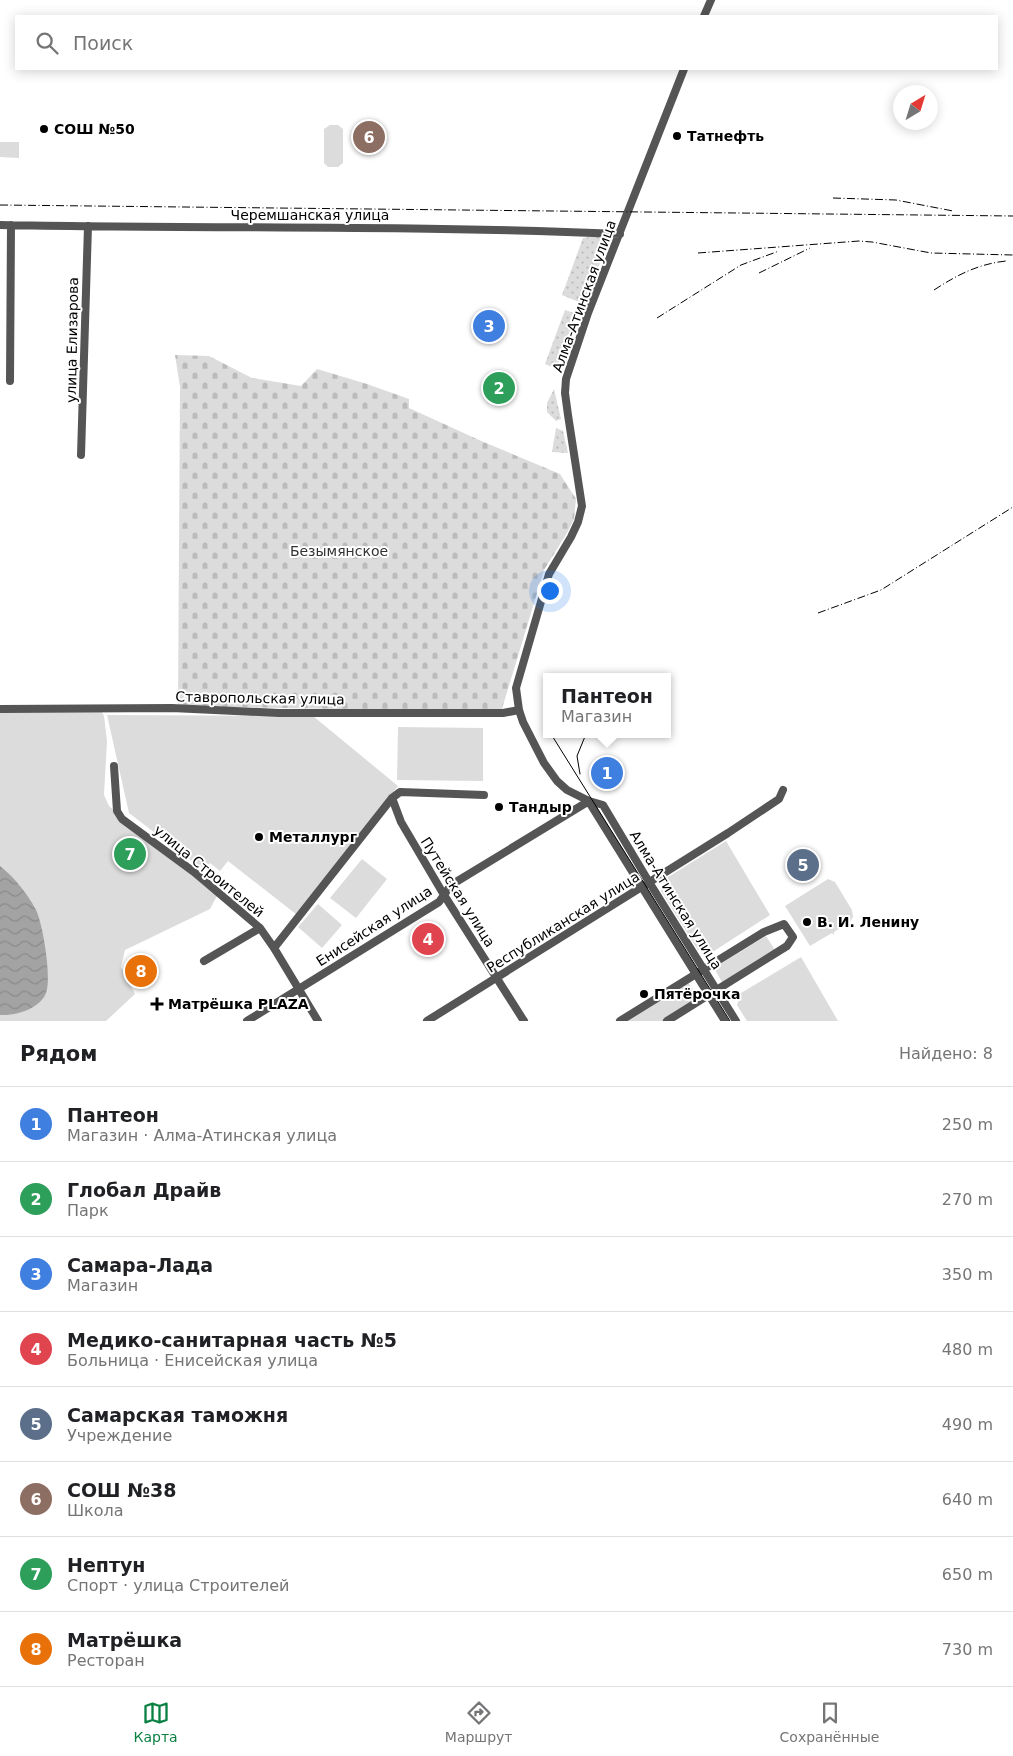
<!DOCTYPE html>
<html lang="ru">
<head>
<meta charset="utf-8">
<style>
	:root { --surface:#fff; --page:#f6f6f6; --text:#202124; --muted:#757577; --line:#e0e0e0; --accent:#0b8043 }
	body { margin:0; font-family:"DejaVu Sans",sans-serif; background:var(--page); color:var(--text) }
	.compass { position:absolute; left:893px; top:85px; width:45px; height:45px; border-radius:50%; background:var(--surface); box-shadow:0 2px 12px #0003; rotate:38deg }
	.you { position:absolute; left:549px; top:590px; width:18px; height:18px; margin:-12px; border:4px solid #fff; border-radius:50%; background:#1a73e8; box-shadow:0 0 0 8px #1a73e833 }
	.badge { display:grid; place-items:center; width:32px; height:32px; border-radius:50%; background:var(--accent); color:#fff; font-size:16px; font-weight:700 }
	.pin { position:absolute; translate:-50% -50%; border:2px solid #fff; box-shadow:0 1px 5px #0006 }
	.popup { position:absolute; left:543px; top:673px; width:128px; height:65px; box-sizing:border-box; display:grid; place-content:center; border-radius:0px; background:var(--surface); filter:drop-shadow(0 1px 4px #0005); font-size:16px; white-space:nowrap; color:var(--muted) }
	.popup b { font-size:19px; color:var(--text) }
	.popup::after { content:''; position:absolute; left:50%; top:100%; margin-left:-10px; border:10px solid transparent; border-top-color:var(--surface) }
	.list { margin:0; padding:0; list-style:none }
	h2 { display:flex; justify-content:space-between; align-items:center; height:65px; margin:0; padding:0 20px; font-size:21px }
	h2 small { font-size:16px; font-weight:400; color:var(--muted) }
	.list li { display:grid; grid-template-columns:32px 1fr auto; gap:15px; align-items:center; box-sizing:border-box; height:75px; padding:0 20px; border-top:1px solid var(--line) }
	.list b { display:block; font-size:19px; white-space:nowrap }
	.list p { margin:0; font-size:16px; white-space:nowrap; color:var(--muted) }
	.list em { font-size:16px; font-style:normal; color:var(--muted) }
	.icon { flex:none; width:28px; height:28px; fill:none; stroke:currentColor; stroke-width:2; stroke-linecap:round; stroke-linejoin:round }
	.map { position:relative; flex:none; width:1013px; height:1021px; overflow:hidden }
	.search { position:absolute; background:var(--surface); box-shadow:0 2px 12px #0003; left:15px; right:15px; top:15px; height:55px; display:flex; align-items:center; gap:12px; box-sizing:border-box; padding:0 18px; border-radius:0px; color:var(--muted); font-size:19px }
	.sheet { height:665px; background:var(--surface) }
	nav { display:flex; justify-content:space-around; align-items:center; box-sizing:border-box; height:70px; border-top:1px solid var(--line); background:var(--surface); font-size:14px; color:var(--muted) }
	nav a { display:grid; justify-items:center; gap:2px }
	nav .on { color:var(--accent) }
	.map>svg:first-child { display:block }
	.grass { fill:url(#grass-dots) }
	.cemetery { fill:url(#cemetery-stones) }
	.green { fill:#dcdcdc }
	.water { fill:url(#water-waves) }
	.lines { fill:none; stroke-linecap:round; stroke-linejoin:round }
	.minor { stroke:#555; stroke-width:8 }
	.tram { stroke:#000; stroke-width:1 }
	.rail { stroke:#000; stroke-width:1; stroke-dasharray:8 2.5 1 2.5; stroke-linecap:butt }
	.poi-dot { fill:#000; stroke:#fff; stroke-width:2 }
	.labels { text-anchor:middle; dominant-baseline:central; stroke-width:4; stroke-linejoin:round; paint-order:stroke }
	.poi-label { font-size:14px; font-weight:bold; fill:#000; stroke:#fff; text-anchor:start }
	.street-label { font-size:14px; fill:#000; stroke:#fff }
	.park-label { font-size:14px; fill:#333; stroke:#fff }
</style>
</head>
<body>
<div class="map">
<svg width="1013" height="1021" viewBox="0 0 1013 1021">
	<defs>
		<pattern id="grass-dots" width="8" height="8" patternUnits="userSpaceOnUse" patternTransform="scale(1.25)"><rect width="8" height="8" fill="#dcdcdc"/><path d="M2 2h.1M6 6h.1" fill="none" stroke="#bbb" stroke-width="1.8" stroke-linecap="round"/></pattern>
		<pattern id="cemetery-stones" width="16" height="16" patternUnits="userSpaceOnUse" patternTransform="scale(1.25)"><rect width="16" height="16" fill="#dcdcdc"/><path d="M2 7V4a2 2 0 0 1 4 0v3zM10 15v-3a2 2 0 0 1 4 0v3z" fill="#bbb"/></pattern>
		<pattern id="water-waves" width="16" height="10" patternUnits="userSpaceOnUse" patternTransform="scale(1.25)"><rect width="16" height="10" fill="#a3a3a3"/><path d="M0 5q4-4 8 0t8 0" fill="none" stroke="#8b8b8b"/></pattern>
	</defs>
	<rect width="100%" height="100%" fill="#fff"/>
	<path class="grass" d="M596,236L605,238L608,243L584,304L562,295L583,238Z
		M565,310L577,314L557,369L545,364Z
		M554,389L561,419L556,421L547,412V403Z
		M556,428L563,431L568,453L552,452Z"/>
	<path class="cemetery" d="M175,355L209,356L252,378L301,386L317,369L367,384L409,399V408L479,440L560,474L576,499L574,519L567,533L544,570L501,712L178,706L180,387Z"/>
	<path class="green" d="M330,125H338L343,129V163L338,167H328L324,163V129Z
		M0,142H19V158L0,157Z
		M98,705L104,716L107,741L104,795L109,806L117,813L176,853L218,894L210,909L125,950L121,967L135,994L106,1021H0V708Z
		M107,715L313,716L398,786L297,915L228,861L220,871L210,863L205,871L129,813Z
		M398,727L483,728V781L397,780Z
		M726,841L770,915L711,953L698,950L661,891L665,879Z
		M362,859L387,879L356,918L330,898Z
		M828,879L835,882L852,910L853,917L850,922L834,932V935L832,933L810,946L785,906Z
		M318,904L342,925L322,948L298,927Z
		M766,936L775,950L722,982L714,968Z
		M801,957L838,1021H747L737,1005L741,993Z
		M688,982L699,999L663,1021H625Z"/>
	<path class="water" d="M0,866C14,877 28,894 36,910C43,924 52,980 46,993C40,1009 15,1016 0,1015Z"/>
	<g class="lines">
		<path class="minor" d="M704,16L711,0
			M684,69L588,313L566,379L565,393L568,415L582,506L578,522L571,537L549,574L516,688L519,710L523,722L544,763L557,781L567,790L589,801L603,805L649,882L736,1021
			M0,225C207,229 413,225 620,234
			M10,381L11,225
			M81,455L88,226
			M0,709L172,708L279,713H503L519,710
			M114,766L117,811L122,819L194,872L260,928L274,948L318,1021
			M392,798L401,822L444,895L524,1021
			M589,802L725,1021
			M274,948L392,798L400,792L484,795
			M204,961L260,928
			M247,1021L439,902L451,885L589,801
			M427,1021L728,833L779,799L783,790
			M620,1021L764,932L784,924L793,937L787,946L667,1021"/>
		<path class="tram" d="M547,721V723
			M551,734L730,1021
			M580,774L577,756L586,734"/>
		<path class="rail" d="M833,198L896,200L953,211
			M0,205L1013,216
			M698,253L859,241L872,242L931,253L1013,255
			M759,273L810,248
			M934,290C957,275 978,264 1006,261
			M657,318L741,265L779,251
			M818,613L881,590L1013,507"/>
	</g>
	<g class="poi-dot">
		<circle cx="44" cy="129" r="5"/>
		<circle cx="677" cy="136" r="5"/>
		<circle cx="499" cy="807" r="5"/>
		<circle cx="259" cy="837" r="5"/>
		<circle cx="807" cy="922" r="5"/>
		<circle cx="644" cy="994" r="5"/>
		<path d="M154.5 996.5h5v5h5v5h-5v5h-5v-5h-5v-5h5z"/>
	</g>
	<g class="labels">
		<g class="poi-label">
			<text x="54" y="129">СОШ №50</text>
			<text x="687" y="136">Татнефть</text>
			<text x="509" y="807">Тандыр</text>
			<text x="269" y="837">Металлург</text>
			<text x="817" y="922">В. И. Ленину</text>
			<text x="654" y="994">Пятёрочка</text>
			<text x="168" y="1004">Матрёшка PLAZA</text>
		</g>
		<g class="street-label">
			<text x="310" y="215">Черемшанская улица</text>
			<text transform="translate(584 296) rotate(-70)">Алма-Атинская улица</text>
			<text transform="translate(72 340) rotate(-89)">улица Елизарова</text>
			<text transform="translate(260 698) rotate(1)">Ставропольская улица</text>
			<text transform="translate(209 871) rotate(39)">улица Строителей</text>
			<text transform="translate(458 892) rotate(58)">Путейская улица</text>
			<text transform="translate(676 900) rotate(58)">Алма-Атинская улица</text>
			<text transform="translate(563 922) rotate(-32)">Республиканская улица</text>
			<text transform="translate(374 926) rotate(-33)">Енисейская улица</text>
		</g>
		<g class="park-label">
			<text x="339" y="551">Безымянское</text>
		</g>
	</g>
</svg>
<svg class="compass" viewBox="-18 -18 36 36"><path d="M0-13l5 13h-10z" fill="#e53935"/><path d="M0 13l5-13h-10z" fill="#757577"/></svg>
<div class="you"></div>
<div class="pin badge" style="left:607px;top:773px;background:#3f7fe0">1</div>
<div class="popup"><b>Пантеон</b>Магазин</div>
<div class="pin badge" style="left:499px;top:388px;background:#2e9e5b">2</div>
<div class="pin badge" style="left:489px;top:326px;background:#3f7fe0">3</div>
<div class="pin badge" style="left:428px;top:939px;background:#e0444e">4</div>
<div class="pin badge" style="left:803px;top:865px;background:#5c6f8a">5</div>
<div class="pin badge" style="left:369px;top:137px;background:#8d6e63">6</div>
<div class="pin badge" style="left:130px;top:854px;background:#2e9e5b">7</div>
<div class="pin badge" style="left:141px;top:971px;background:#e8710a">8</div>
<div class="search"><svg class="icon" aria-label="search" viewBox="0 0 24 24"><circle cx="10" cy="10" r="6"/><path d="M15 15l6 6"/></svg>Поиск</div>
</div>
<section class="sheet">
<h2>Рядом<small>Найдено: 8</small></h2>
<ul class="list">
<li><span class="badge" style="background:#3f7fe0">1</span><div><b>Пантеон</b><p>Магазин · Алма-Атинская улица</p></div><em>250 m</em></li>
<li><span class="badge" style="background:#2e9e5b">2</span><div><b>Глобал Драйв</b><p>Парк</p></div><em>270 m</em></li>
<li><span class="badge" style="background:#3f7fe0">3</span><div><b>Самара-Лада</b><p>Магазин</p></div><em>350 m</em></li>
<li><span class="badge" style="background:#e0444e">4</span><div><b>Медико-санитарная часть №5</b><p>Больница · Енисейская улица</p></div><em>480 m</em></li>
<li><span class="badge" style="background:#5c6f8a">5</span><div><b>Самарская таможня</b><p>Учреждение</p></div><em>490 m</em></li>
<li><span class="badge" style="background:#8d6e63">6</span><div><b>СОШ №38</b><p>Школа</p></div><em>640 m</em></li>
<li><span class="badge" style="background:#2e9e5b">7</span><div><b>Нептун</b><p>Спорт · улица Строителей</p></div><em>650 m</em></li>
<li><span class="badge" style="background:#e8710a">8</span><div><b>Матрёшка</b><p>Ресторан</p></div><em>730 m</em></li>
</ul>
</section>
<nav>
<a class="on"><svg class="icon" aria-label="map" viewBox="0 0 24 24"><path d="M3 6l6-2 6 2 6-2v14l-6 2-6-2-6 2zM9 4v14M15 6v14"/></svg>Карта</a>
<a><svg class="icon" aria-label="directions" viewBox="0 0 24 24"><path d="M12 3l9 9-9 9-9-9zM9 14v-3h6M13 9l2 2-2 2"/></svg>Маршрут</a>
<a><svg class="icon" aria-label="saved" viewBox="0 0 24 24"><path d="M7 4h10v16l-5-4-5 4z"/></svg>Сохранённые</a>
</nav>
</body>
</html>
